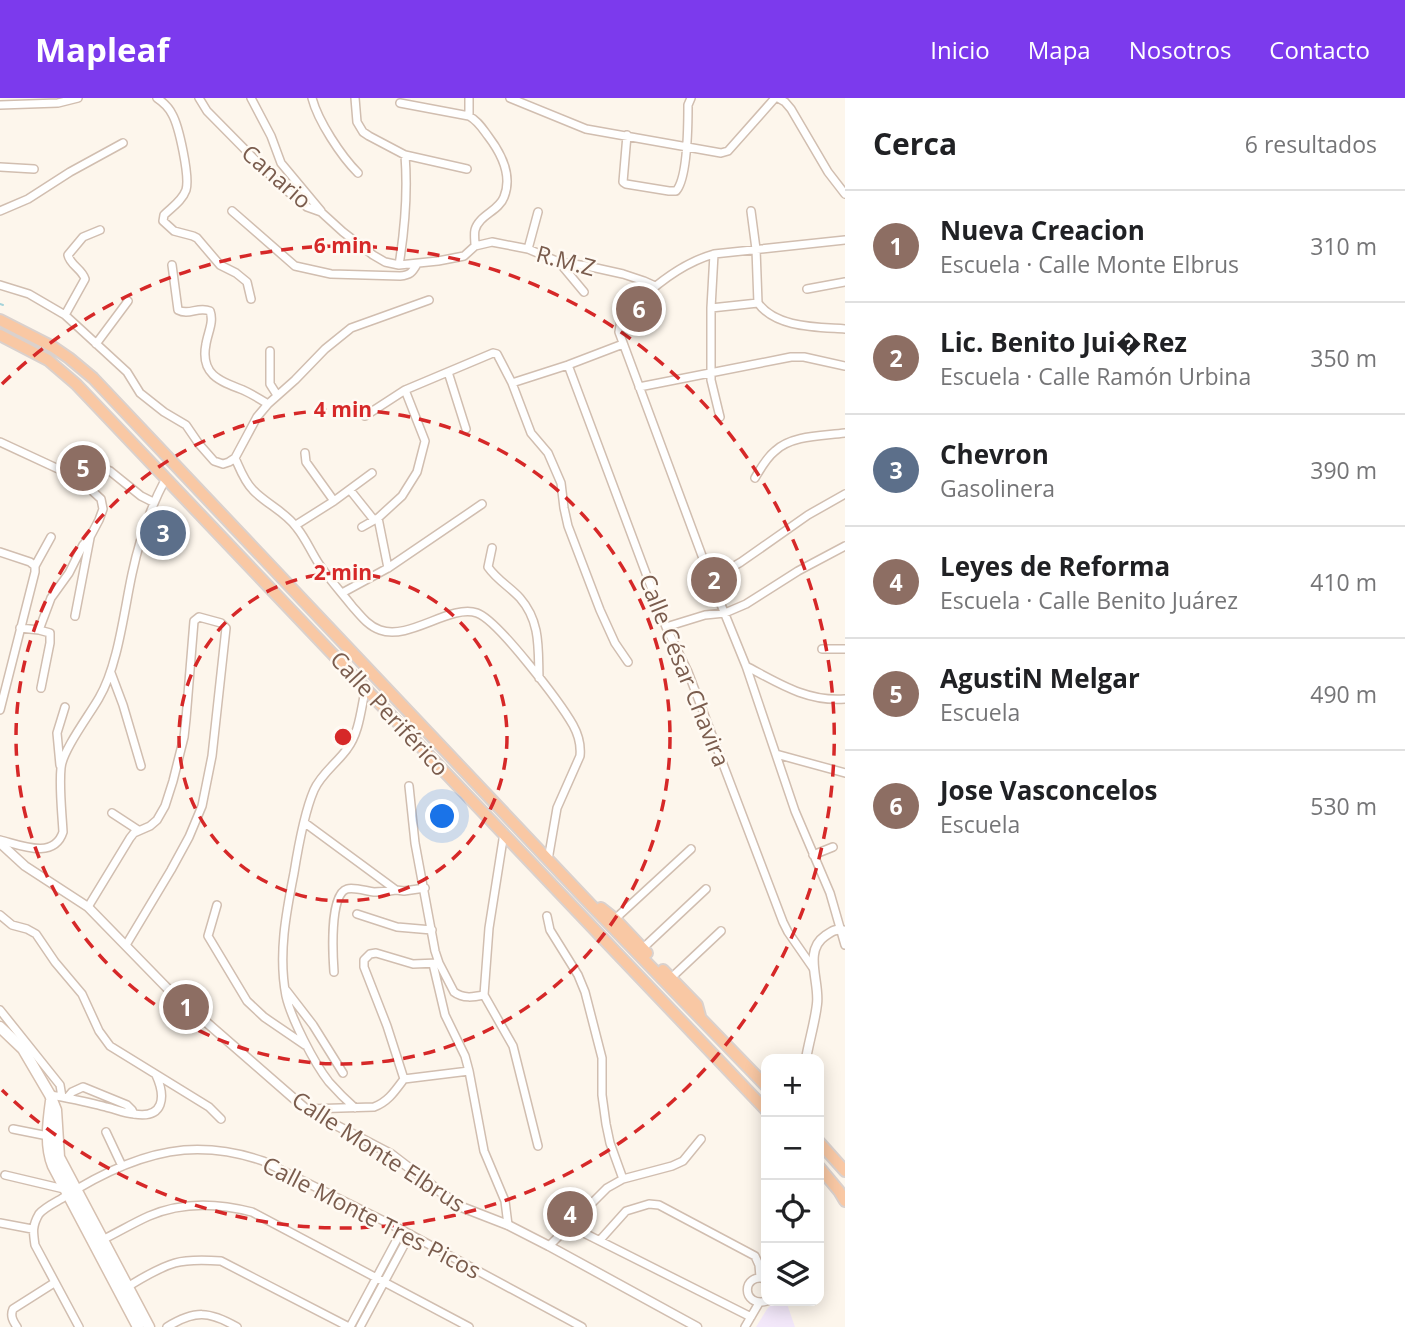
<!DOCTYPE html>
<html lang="es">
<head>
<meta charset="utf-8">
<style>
	:root { --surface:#fff; --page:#f2f2f2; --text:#202124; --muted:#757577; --line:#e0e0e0; --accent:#7c3aed }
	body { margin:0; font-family:"Open Sans",sans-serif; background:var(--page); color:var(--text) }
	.controls { position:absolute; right:21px; bottom:21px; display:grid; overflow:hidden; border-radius:14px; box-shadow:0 4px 18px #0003 }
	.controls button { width:63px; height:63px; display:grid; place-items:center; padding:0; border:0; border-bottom:2px solid var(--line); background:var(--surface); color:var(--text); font:35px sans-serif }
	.you { position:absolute; left:443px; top:719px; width:24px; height:24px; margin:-18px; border:5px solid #fff; border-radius:50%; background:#1a73e8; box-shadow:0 0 0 10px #1a73e833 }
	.badge { display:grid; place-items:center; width:46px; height:46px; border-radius:50%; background:var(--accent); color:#fff; font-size:23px; font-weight:700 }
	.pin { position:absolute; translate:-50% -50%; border:4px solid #fff; box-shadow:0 2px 7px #0006 }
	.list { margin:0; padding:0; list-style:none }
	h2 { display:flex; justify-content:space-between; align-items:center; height:91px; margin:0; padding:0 28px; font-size:30px }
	h2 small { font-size:23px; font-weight:400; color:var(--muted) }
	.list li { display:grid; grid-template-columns:46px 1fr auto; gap:21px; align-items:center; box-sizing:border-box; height:112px; padding:0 28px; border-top:2px solid var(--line) }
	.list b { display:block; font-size:26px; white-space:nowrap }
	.list p { margin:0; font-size:23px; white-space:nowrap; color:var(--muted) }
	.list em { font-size:23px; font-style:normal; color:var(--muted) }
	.icon { flex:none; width:38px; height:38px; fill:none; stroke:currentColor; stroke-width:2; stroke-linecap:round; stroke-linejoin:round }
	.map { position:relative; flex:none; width:845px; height:1229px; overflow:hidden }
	header { display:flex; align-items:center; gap:42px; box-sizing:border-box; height:98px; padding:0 35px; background:var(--accent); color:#fff }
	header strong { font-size:33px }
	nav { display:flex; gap:38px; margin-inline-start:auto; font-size:24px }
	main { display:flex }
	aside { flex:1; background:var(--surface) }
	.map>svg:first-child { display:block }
	.education { fill:#f3e8fa }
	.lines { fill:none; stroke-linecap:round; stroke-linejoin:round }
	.stream { stroke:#a5d3da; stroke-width:2 }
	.minor-casing { stroke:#d1beb0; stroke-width:10 }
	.tertiary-casing { stroke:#d1beb0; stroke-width:11 }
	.secondary-casing { stroke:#d6c0b0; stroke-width:13 }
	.trunk-casing { stroke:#dad1cd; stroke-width:14 }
	.minor { stroke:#fff; stroke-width:7 }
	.tertiary { stroke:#fff; stroke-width:8 }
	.secondary { stroke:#fff; stroke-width:10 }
	.trunk { stroke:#f9c8a4; stroke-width:10 }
	.ring { fill:none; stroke:#d62828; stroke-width:3.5; stroke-dasharray:12 9 }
	.labels { text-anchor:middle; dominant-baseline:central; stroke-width:5; stroke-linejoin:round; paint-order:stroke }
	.street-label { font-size:23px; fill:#7a5c4d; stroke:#fffaf3 }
	.centre { fill:#d62828; stroke:#fffaf3; stroke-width:3.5 }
	.ring-label { font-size:21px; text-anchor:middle; font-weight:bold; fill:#d62828; stroke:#fffaf3; stroke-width:5; stroke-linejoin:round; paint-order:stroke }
</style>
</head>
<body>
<header>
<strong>Mapleaf</strong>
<nav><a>Inicio</a><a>Mapa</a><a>Nosotros</a><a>Contacto</a></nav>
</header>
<main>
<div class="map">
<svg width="845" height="1229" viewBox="0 0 845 1229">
	<rect width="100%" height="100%" fill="#fdf6ec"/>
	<path class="education" d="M775,1203H786L795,1229H756L767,1211Z"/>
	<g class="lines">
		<path class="stream" d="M0,206L3,207"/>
		<defs>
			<path id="minor" d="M157,0C163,4 169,10 172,16C179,28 190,79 186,92C182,103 172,109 164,117L163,123L174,133L193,138L197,140L220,167L236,175L247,184L251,201
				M199,0L207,13L280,87L307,109L321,114L343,134L373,157L385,164L399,167L438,163L464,158L475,148L492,144L528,151L559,164L587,168L623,176L644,183L655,188
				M251,0L271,38L281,65L321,113
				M312,0C318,23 341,58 358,75
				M355,0L357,24L363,34L369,38L405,57L467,71
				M510,0L586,31L721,55L728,53L775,0
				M778,0L785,4L791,11L828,74L845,96
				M400,5L469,18C478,23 482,30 488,38C501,55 513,77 504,99C499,113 479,117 475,132C474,136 475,143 475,148
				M0,7L58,5L78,0
				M469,18V0
				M627,37L623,84L626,86L669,93H676C688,80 688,26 688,7L691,0
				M0,69L34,71
				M0,113L28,101L70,74L123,45
				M232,113L295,168L331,176L400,178C410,177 412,175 417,166
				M751,113L756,151L758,205C776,230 817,229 845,231
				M845,142L714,156C686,164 660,183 639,203C634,207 627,212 623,218C620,223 620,229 619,234L711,482L746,568L795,713L830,795L845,847
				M528,151L538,114
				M714,156L711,210V282L720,319
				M559,164L584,194
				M172,167L178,212C189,218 198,208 210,213C214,224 208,234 206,246C200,276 219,283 243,292C252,296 260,301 268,306
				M399,167C405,130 408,95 405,57
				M0,187L29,196L65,217L127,274L140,295L164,314L186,327L199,346L214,363L223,366L229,364L235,360L257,319L268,306L295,282L325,251L351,230L429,202
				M807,191L845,184
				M711,210L758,205
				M65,217L85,181C82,171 70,167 68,157L83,139L100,132
				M96,246L128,203
				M270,253V286L277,297
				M568,267L666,529L688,574L783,824L788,834L813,870
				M448,274L466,331
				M512,285L568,267L623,246
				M639,289L791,259H804L845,268
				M365,318L405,292L493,255L497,256L512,285L531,335L548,355L561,385L564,410L568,428L600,512L615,545L628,564
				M0,344L67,375L75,377L105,371L110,373L141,398L153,404
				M305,355L306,364L334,403
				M235,360C240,371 244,383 253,392C266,406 286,414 297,430C306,441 311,454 319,466C329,481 341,494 352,508C360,517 368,528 380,532C409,543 450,506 477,515C498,522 561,606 573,627C578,636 581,648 580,658L557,710L548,762
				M755,380C761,370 766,360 775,353C792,337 823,338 845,335
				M350,392L374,422
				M378,420L388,470
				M296,427L334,403L372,375
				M362,429L378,420L402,398L417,374L425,343L405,292
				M492,450L488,469C497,482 510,489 520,500C541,524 538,551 539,580
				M0,454L30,464L35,468
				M711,482L741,464L808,417L845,396
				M342,495L388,470L482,406
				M75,518L90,440
				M666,529L705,517L725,515L746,506L798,473L845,448
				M20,530L39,532L50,535V545L41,590
				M39,532L51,500L69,475L83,447L90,439L99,422L103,411L101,401L75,377
				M822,551H845
				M746,568C778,585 807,604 845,601
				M111,575L123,607L141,668
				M0,612L35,474V468L51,439
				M776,656L845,675
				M60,667L57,635L65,609
				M409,688L415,745L435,853L439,865L454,894C463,901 474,899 484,897
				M112,715L138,732
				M305,725L396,792L404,793L425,790
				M0,742C20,747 54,762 63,734C62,715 59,689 61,670C62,653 90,616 99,600C118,568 124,513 132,476C139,443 150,410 166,380
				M813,757L833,749
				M217,807L208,838L247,903L264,919L305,947
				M88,809L130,740L134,735L150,728L157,722L165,708L173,683L184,639L186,621L194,523L199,519L221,525L226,530L212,658L202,708L189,739L171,772L126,847
				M357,816L397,829L432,832
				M0,817L12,827L27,831L36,836L55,864L82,896L99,933L110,948L209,1009L221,1021
				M547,818L550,832L578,877L585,894L602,960V997L606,1026L610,1045L623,1081
				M615,821L691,751
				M642,851L706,791
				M433,866L445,917L465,958L469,973L484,1053L505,1103L508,1127
				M334,874C333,860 329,796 347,791C354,789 366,793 374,794C382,794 389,793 396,792
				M671,880L721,833
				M286,892L313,927L343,975
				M484,897L489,830L504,735
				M484,897L513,948L538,1048
				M0,912L60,987L62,999
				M404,981L387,928L364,869V862L370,856L376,855L413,866L438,865
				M50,997L62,999C77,1002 92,1005 106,1009C115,1011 124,1015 134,1016C164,1021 166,999 156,977
				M67,1000L72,994L83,989L127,1007L132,1012L134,1016
				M355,1010C346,1002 337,993 329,984C314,965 291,920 286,898C278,857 286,815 294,775C298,750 304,715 314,692C321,676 337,665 347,651C360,634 361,609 366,589
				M307,1011L374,1009C388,1004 395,993 404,981L469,973
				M13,1031L48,1038
				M106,1034L122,1068
				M5,1077L64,1091
				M0,1125L32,1131
				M582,1134L751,1219
				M600,1142L626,1113L649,1106L659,1107L755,1158L759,1167L760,1179
				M100,1143C117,1135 133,1125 149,1118C181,1104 218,1105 252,1114L469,1229
				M549,1148L607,1090L623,1081L672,1068L683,1063L701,1041
				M766,1181C741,1174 741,1210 767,1203
				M124,1191C139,1182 157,1170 175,1165C189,1161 206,1162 221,1163L349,1229
				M17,1229C13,1223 10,1218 13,1211L54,1185
				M79,1229L35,1147C33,1134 32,1128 39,1116C44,1110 54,1105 61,1101C98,1077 140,1056 184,1052C211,1050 237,1054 263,1063L402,1132L582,1229
				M167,1229C195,1212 209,1213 237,1229
				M350,1229L402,1132
				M360,1229L410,1136
				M745,1229L759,1205"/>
			<path id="tertiary" d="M0,745L25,768L88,809L167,890L307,1012L391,1056L459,1108L508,1127L549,1148L697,1229
				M806,961C809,943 815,924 817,906C820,884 803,853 825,838C832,833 836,830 845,833"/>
			<path id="secondary" d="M0,929L23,951L50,997L56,1012L59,1059L149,1229
				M51,1003C48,1025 45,1048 53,1068L138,1229"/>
			<path id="trunk" d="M0,222L53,249L69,260L93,280L591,807L766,988
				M0,237L48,262L76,286L766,1012
				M601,810L615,821L647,855
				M663,872L697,907L700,918
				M819,1044L845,1073
				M819,1069L839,1093L845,1103"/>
		</defs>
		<use href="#minor" class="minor-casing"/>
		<use href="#tertiary" class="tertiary-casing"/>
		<use href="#secondary" class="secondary-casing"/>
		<use href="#trunk" class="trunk-casing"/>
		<use href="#minor" class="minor"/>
		<use href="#tertiary" class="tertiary"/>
		<use href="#secondary" class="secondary"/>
		<use href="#trunk" class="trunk"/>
	</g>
	<g class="ring">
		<circle cx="343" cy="639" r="164"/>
		<circle cx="343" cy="639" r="327"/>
		<path d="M2 286A491 491 0 1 1 2 992"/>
	</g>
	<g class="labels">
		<g class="street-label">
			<text transform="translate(277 78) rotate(41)">Canario</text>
			<text transform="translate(566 162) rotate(15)">R.M.Z</text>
			<text transform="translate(685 572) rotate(68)">Calle César Chavira</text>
			<text transform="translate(390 615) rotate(47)">Calle Periférico</text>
			<text transform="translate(379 1053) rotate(33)">Calle Monte Elbrus</text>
			<text transform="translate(372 1119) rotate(27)">Calle Monte Tres Picos</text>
		</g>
	</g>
	<circle cx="343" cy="639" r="10" class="centre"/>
	<g class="ring-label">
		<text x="343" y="155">6 min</text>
		<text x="343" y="319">4 min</text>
		<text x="343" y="482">2 min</text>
	</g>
</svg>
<div class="controls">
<button>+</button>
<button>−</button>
<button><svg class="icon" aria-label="locate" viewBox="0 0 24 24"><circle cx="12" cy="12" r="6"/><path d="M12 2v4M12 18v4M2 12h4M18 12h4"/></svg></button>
<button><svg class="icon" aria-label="layers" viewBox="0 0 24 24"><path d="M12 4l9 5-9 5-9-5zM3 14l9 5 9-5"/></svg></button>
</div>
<div class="you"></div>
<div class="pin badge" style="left:186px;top:909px;background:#8d6e63">1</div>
<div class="pin badge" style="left:714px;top:482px;background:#8d6e63">2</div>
<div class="pin badge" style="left:163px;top:435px;background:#5c6f8a">3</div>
<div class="pin badge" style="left:570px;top:1116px;background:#8d6e63">4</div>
<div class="pin badge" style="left:83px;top:370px;background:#8d6e63">5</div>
<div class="pin badge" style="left:639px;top:211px;background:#8d6e63">6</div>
</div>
<aside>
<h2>Cerca<small>6 resultados</small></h2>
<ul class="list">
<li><span class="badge" style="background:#8d6e63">1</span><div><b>Nueva Creacion</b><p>Escuela · Calle Monte Elbrus</p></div><em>310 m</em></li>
<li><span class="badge" style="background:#8d6e63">2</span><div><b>Lic. Benito Jui�Rez</b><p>Escuela · Calle Ramón Urbina</p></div><em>350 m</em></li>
<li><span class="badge" style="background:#5c6f8a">3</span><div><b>Chevron</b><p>Gasolinera</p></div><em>390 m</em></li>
<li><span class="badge" style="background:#8d6e63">4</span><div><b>Leyes de Reforma</b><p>Escuela · Calle Benito Juárez</p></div><em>410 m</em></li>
<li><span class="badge" style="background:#8d6e63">5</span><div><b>AgustiN Melgar</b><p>Escuela</p></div><em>490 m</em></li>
<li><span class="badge" style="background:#8d6e63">6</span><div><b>Jose Vasconcelos</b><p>Escuela</p></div><em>530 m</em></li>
</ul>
</aside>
</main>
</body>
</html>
